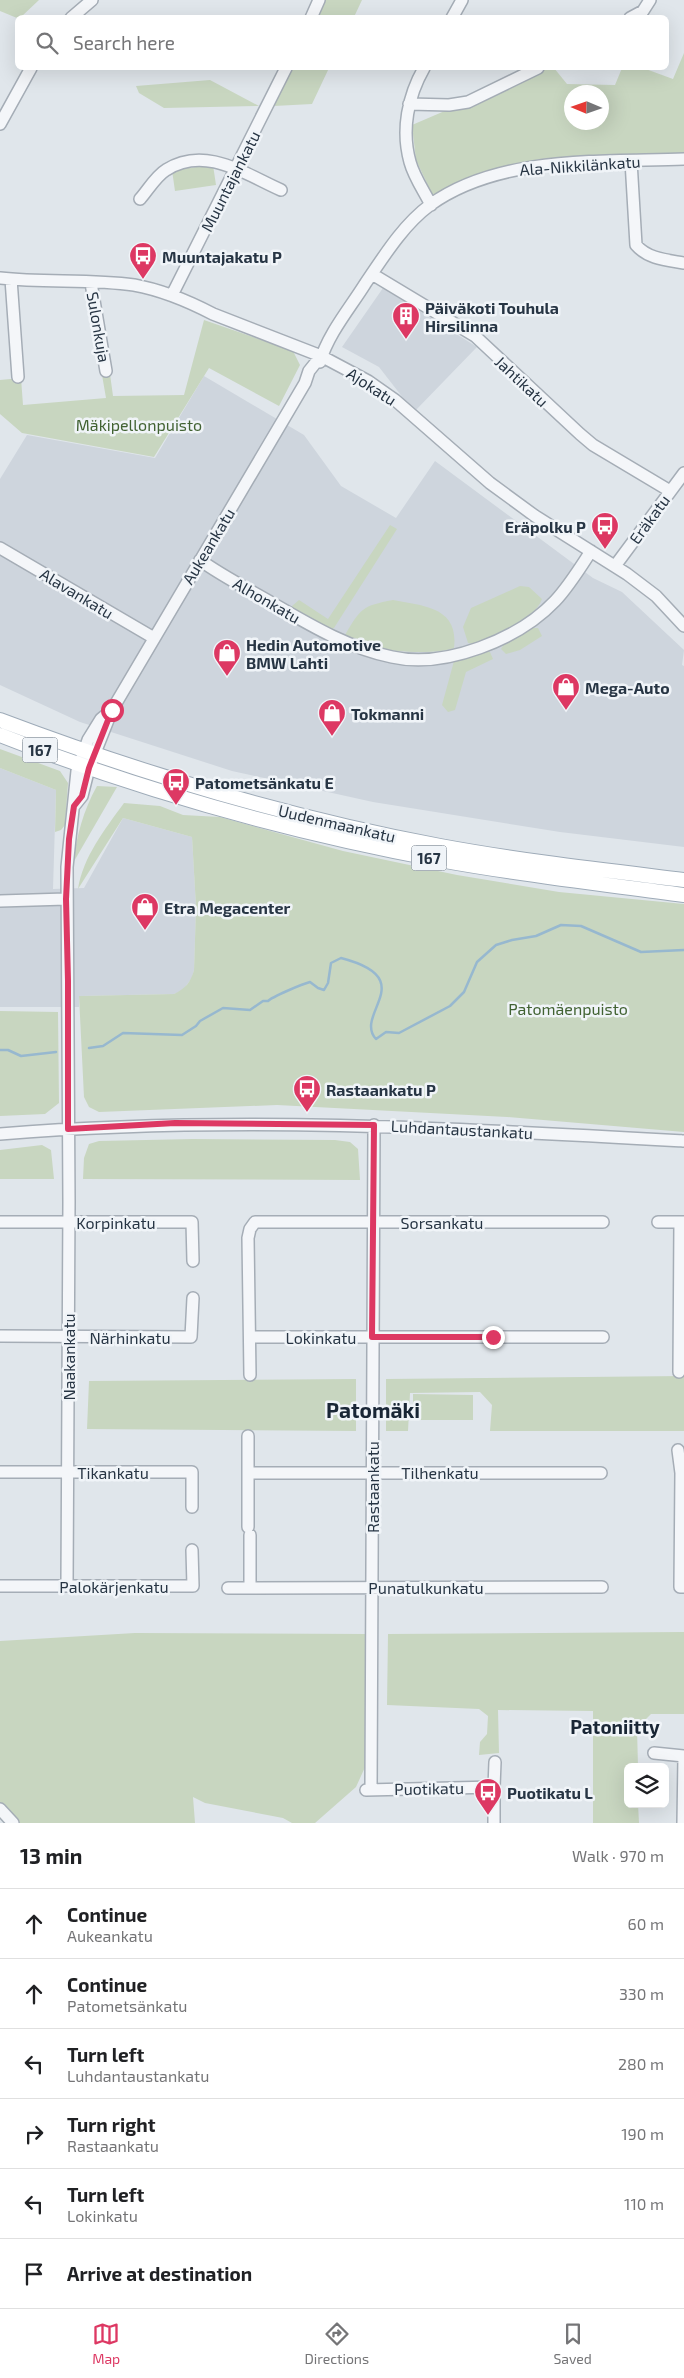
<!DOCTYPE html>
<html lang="en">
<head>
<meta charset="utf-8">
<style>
	:root { --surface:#fff; --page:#f2f2f2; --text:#202124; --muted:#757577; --line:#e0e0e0; --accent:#dd3863 }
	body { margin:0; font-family:"Exo 2",sans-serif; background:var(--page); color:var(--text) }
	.controls { position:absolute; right:15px; bottom:15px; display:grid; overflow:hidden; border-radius:8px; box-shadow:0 5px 20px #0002 }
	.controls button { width:45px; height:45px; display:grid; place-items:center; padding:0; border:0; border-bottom:1px solid var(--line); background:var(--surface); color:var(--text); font:25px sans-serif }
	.compass { position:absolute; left:564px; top:85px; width:45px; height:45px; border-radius:50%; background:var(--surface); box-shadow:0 5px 20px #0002; rotate:272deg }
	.stop { position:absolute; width:15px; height:15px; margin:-11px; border:4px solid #dd3863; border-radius:50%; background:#fff }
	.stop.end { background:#dd3863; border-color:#fff; box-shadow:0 1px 5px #0008 }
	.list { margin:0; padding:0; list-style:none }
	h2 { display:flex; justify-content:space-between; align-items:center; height:65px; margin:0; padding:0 20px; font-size:21px }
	h2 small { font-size:16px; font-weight:400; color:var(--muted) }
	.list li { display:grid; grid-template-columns:32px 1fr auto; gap:15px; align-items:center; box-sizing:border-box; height:70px; padding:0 20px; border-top:1px solid var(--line) }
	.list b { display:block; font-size:19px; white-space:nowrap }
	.list p { margin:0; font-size:16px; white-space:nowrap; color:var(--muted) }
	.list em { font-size:16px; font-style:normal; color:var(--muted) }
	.icon { flex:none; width:28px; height:28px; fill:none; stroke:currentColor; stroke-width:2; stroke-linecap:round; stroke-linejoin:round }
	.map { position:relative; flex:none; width:684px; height:1823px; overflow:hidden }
	.search { position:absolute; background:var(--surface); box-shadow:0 5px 20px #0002; left:15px; right:15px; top:15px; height:55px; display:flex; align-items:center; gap:12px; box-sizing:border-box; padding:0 18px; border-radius:8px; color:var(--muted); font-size:19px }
	.sheet { height:485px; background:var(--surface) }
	nav { display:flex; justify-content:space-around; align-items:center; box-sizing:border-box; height:70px; border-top:1px solid var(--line); background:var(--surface); font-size:14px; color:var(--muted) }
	nav a { display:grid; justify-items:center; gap:2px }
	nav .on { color:var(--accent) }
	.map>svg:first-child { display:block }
	.built { fill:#ced5dd }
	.green { fill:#c8d6c0; fill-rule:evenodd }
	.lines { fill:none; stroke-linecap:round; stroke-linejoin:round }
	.stream { stroke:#97b8cf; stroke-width:2.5 }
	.minor-casing { stroke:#a5adb6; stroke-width:14 }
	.major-casing { stroke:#9eabb8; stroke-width:16 }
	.minor { stroke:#f4f6f9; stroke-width:11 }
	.major { stroke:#fff; stroke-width:14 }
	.route { stroke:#dd3863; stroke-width:6 }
	.labels { text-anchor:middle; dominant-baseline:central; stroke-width:5; stroke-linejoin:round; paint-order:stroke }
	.shield { fill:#f0f4f8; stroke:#636e7a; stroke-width:1 }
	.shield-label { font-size:15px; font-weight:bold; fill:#273544 }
	.street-label { font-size:16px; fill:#273544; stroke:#f0f4f8 }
	.poi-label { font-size:16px; font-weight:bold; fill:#273544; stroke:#f0f4f8; text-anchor:start }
	.park-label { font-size:16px; fill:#416232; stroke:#f0f4f8 }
	.quarter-label { font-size:19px; font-weight:bold; fill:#192635; stroke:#f0f4f8 }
	.district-label { font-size:21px; font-weight:bold; fill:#192635; stroke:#f0f4f8 }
</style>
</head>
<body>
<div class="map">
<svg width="684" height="1823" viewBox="0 0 684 1823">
	<rect width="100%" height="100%" fill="#e0e6eb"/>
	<path class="built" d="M383,288L477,347L414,412L379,367L342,347Z
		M204,376L304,435L341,486L396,518L435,461L593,578L622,592L684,650L682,665L684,666V847L560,832L373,802L232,771L80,722L0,685V479L27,435L155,458Z
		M0,768L56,790L53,889L84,888L123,818L192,837L196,907L194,970L192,978L182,991L174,994L79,996V1007H0Z"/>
	<path class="green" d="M0,0H39L21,17L17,18L0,11Z
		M326,0H362L354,17L317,18Z
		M684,53V153L540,159L491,171L438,194H432L416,160L412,125L447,110L469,106L545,68H554L567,84L615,85L622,68H643L673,79ZM572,92H602V122H572Z
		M293,68H329L312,104L274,106Z
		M210,80L259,106L164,108L139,93L136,86Z
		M213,165L216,185L175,191L172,170Z
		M204,320L293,351L300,365L279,406L209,368L154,457L22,433L0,414V380L21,378L23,405L106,398L102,375L110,374L113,396L184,395Z
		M390,525L397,529L334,628L330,630L293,610L292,606L299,600L328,619Z
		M520,586L529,587L542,599C536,619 492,635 474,644L468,643L463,627L471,608Z
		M393,600C424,606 459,607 454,648C432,656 362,652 345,635C361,608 362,606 393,600Z
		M531,628H538L542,636L520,650L506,654L501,649L504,644Z
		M487,652H490L493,659L466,672L455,710L448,712L442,705L454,661Z
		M0,749L60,771L68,783L65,825L61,830L55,832L56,790L0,768Z
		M97,786L117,787L73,863C77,835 83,811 97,786Z
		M124,803L160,806L183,815L220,817L343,851L457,875L559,892L684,904V1132L507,1117L277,1105L99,1112L89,1107L84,1097L79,996L174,994C185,989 191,982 194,970L196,907L192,837L123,818L78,889C83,857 105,829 124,803Z
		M0,1011L58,1012L59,1103L45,1114L0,1116Z
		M193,1139L335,1140L350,1142L358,1149L360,1180L83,1179L84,1158L89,1144L99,1141Z
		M42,1145L51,1150L54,1179H0V1150Z
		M684,1376V1431H490L492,1405L480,1392L410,1393L408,1431H386V1379Z
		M356,1379V1431L87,1429L89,1381Z
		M413,1394L473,1395V1420H413Z
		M684,1632V1714H651L637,1728L638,1767H628V1804H638L639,1823H593V1711L498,1710L499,1753L479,1755L480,1742L487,1734L488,1716L479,1709L387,1705L388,1634Z
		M135,1633L367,1634L366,1765L356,1787L315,1823H292L283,1818L205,1803L193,1797L195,1823H20L0,1803V1641Z"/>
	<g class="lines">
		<path class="stream" d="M89,1048L103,1046L123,1033L182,1035L196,1026L200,1021L223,1008L250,1010L263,1001H268C272,997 302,984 310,982L318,988L324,990L328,983L331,963L341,958C422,979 353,1014 376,1039L386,1032L399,1033L450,1006L464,992L477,962L496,945L512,940L536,936L561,925L581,926L641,952L684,950
			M0,1050H8L21,1056L56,1052"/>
		<defs>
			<path id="minor" d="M71,18L92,0
				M311,18L319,0
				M452,18L462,0
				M630,18L643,11L650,0
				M424,68C408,96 401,130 410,162C414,177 424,191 431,205
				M409,104L449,105L468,102L538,68
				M0,124L31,68
				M631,161L636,245C648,259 667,260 684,263
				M140,199C148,190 156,176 166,170C205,145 245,174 281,190
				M372,274L475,336L580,434L593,445L670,491
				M0,278C44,283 90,279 134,285C162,290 188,301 213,314L321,356L368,381L395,400L490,483L535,516L627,574L656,596L684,626
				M11,279L18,377
				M91,283L106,371
				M172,295L286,68
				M320,362C328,334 350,308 365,284C384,256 403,225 430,205C499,155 603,162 684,159
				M0,548L154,638
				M200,560C222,576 248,589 272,603C310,625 348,648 392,657C445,669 519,639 555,601C569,586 580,568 591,551
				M615,566L684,473
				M74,806L82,796L89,768L112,710L305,383L309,371L321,356
				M0,901L66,899
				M0,1134C230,1115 455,1128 684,1141
				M0,1222H192L193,1261
				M658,1222H684
				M0,1336L191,1337L193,1298
				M250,1337H603
				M679,1372L680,1222
				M250,1375L248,1238L250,1229L255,1222H603
				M678,1450L681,1473L680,1587H684
				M0,1472H192V1507
				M249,1473H601
				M248,1527V1436
				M250,1535V1587
				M67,1585L69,1202L67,867L77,771L88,740L101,719L112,710
				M0,1586H193L192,1550
				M228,1588L602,1587
				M654,1753L684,1756
				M494,1787L495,1762
				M371,1789L374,1125
				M366,1790L494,1787V1823
				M0,1809L13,1823
				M683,1823L684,1756"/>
			<path id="major" d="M0,720C143,774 290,818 440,846C521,861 602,870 684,880
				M0,735C142,791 290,832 440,860C521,875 603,884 684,895"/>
		</defs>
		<use href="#minor" class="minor-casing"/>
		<use href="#major" class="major-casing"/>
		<use href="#minor" class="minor"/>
		<use href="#major" class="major"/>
	</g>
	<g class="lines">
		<path class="route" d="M112,710L89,768L82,796L74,806L69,839L66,899L68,981V1129L175,1123L374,1125L372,1337H493"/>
	</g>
	<defs>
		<symbol id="bus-pin" viewBox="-11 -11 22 30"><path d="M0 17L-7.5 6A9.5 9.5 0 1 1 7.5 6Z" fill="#dd3863" stroke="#f0f4f8"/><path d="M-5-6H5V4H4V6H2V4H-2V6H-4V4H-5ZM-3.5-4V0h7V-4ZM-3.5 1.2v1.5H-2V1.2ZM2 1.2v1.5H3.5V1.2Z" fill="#fff"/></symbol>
		<symbol id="building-pin" viewBox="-11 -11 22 30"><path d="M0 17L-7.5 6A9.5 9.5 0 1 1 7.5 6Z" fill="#dd3863" stroke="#f0f4f8"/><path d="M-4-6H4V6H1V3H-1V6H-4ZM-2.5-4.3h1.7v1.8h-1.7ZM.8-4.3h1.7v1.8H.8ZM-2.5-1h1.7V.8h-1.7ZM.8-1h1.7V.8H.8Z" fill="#fff"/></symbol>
		<symbol id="shop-pin" viewBox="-11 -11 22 30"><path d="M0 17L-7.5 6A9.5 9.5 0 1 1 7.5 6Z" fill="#dd3863" stroke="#f0f4f8"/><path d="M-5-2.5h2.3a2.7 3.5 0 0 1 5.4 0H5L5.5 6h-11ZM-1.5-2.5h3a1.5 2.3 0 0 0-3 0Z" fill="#fff"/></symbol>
	</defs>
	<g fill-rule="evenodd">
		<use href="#bus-pin" x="127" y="240" width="32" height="43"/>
		<use href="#building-pin" x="390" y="300" width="32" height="43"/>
		<use href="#bus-pin" x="589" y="510" width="32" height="43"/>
		<use href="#shop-pin" x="211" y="637" width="32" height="43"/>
		<use href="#shop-pin" x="550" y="671" width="32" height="43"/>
		<use href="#shop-pin" x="316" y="697" width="32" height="43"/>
		<use href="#bus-pin" x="160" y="766" width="32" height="43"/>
		<use href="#shop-pin" x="129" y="891" width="32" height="43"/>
		<use href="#bus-pin" x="291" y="1073" width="32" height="43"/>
		<use href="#bus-pin" x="472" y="1776" width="32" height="43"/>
	</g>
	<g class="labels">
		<g class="shield">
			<rect x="22.5" y="737.5" width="35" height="25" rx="4"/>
			<rect x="411.5" y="845.5" width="35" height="25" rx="4"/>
		</g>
		<g class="shield-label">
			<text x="40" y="750">167</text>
			<text x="429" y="858">167</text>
		</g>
		<g class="street-label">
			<text transform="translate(580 165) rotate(-4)">Ala-Nikkilänkatu</text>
			<text transform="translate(230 181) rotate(-63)">Muuntajankatu</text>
			<text transform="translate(99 327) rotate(80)">Sulonkuja</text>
			<text transform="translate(522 381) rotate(43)">Jahtikatu</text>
			<text transform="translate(372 386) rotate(33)">Ajokatu</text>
			<text transform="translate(649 519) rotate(-54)">Eräkatu</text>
			<text transform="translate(208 546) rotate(-59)">Aukeankatu</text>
			<text transform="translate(77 593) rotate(31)">Alavankatu</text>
			<text transform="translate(267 600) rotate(30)">Alhonkatu</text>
			<text transform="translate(337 823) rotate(13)">Uudenmaankatu</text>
			<text transform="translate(462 1129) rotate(3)">Luhdantaustankatu</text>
			<text x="116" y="1222">Korpinkatu</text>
			<text x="442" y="1222">Sorsankatu</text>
			<text x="130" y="1337">Närhinkatu</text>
			<text x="321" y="1337">Lokinkatu</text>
			<text transform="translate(68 1357) rotate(-90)">Naakankatu</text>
			<text x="113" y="1472">Tikankatu</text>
			<text x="440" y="1472">Tilhenkatu</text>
			<text transform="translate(372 1487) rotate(-90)">Rastaankatu</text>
			<text x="114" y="1586">Palokärjenkatu</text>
			<text x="426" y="1587">Punatulkunkatu</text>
			<text transform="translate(429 1788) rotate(-1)">Puotikatu</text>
		</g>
		<g class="poi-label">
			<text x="162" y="256">Muuntajakatu P</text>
			<text x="425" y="307">Päiväkoti Touhula<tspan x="425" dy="18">Hirsilinna</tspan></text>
			<text x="586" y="526" text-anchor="end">Eräpolku P</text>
			<text x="246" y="644">Hedin Automotive<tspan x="246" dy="18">BMW Lahti</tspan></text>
			<text x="585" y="687">Mega-Auto</text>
			<text x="351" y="713">Tokmanni</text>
			<text x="195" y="782">Patometsänkatu E</text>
			<text x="164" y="907">Etra Megacenter</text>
			<text x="326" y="1089">Rastaankatu P</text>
			<text x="507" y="1792">Puotikatu L</text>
		</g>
		<g class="park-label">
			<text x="139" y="424">Mäkipellonpuisto</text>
			<text x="568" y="1008">Patomäenpuisto</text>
		</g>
		<g class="quarter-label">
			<text x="615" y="1726">Patoniitty</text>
		</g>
		<g class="district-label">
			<text x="373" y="1409">Patomäki</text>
		</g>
	</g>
</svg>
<div class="controls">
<button><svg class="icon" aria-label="layers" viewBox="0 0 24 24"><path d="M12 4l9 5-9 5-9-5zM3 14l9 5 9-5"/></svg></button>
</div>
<svg class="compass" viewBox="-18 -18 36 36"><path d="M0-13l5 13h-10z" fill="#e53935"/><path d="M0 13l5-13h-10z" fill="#757577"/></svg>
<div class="stop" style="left:112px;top:710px"></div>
<div class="stop end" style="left:493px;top:1337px"></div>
<div class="search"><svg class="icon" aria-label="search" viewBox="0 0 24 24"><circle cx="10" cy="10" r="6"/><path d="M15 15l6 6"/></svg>Search here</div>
</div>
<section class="sheet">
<h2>13 min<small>Walk · 970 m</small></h2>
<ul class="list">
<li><svg class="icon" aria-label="ahead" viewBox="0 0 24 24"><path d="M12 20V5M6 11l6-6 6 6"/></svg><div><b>Continue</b><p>Aukeankatu</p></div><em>60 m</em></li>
<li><svg class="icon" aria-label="ahead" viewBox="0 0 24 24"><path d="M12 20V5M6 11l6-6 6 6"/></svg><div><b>Continue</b><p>Patometsänkatu</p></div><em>330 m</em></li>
<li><svg class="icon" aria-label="left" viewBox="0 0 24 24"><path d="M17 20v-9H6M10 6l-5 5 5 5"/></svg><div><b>Turn left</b><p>Luhdantaustankatu</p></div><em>280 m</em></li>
<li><svg class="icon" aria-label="right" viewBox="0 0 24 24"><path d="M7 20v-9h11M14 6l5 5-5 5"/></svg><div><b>Turn right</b><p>Rastaankatu</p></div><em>190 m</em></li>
<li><svg class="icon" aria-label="left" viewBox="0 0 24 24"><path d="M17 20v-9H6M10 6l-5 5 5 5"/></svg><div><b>Turn left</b><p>Lokinkatu</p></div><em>110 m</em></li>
<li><svg class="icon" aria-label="arrive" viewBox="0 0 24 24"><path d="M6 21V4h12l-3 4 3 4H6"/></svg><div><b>Arrive at destination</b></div></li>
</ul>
</section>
<nav>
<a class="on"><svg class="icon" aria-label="map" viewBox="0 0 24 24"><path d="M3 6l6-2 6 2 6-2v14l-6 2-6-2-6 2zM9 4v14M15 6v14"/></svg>Map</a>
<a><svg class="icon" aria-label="directions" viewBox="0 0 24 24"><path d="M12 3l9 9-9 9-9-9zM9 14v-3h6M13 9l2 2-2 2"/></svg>Directions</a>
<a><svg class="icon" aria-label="saved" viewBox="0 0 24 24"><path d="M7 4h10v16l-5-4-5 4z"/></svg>Saved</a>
</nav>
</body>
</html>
